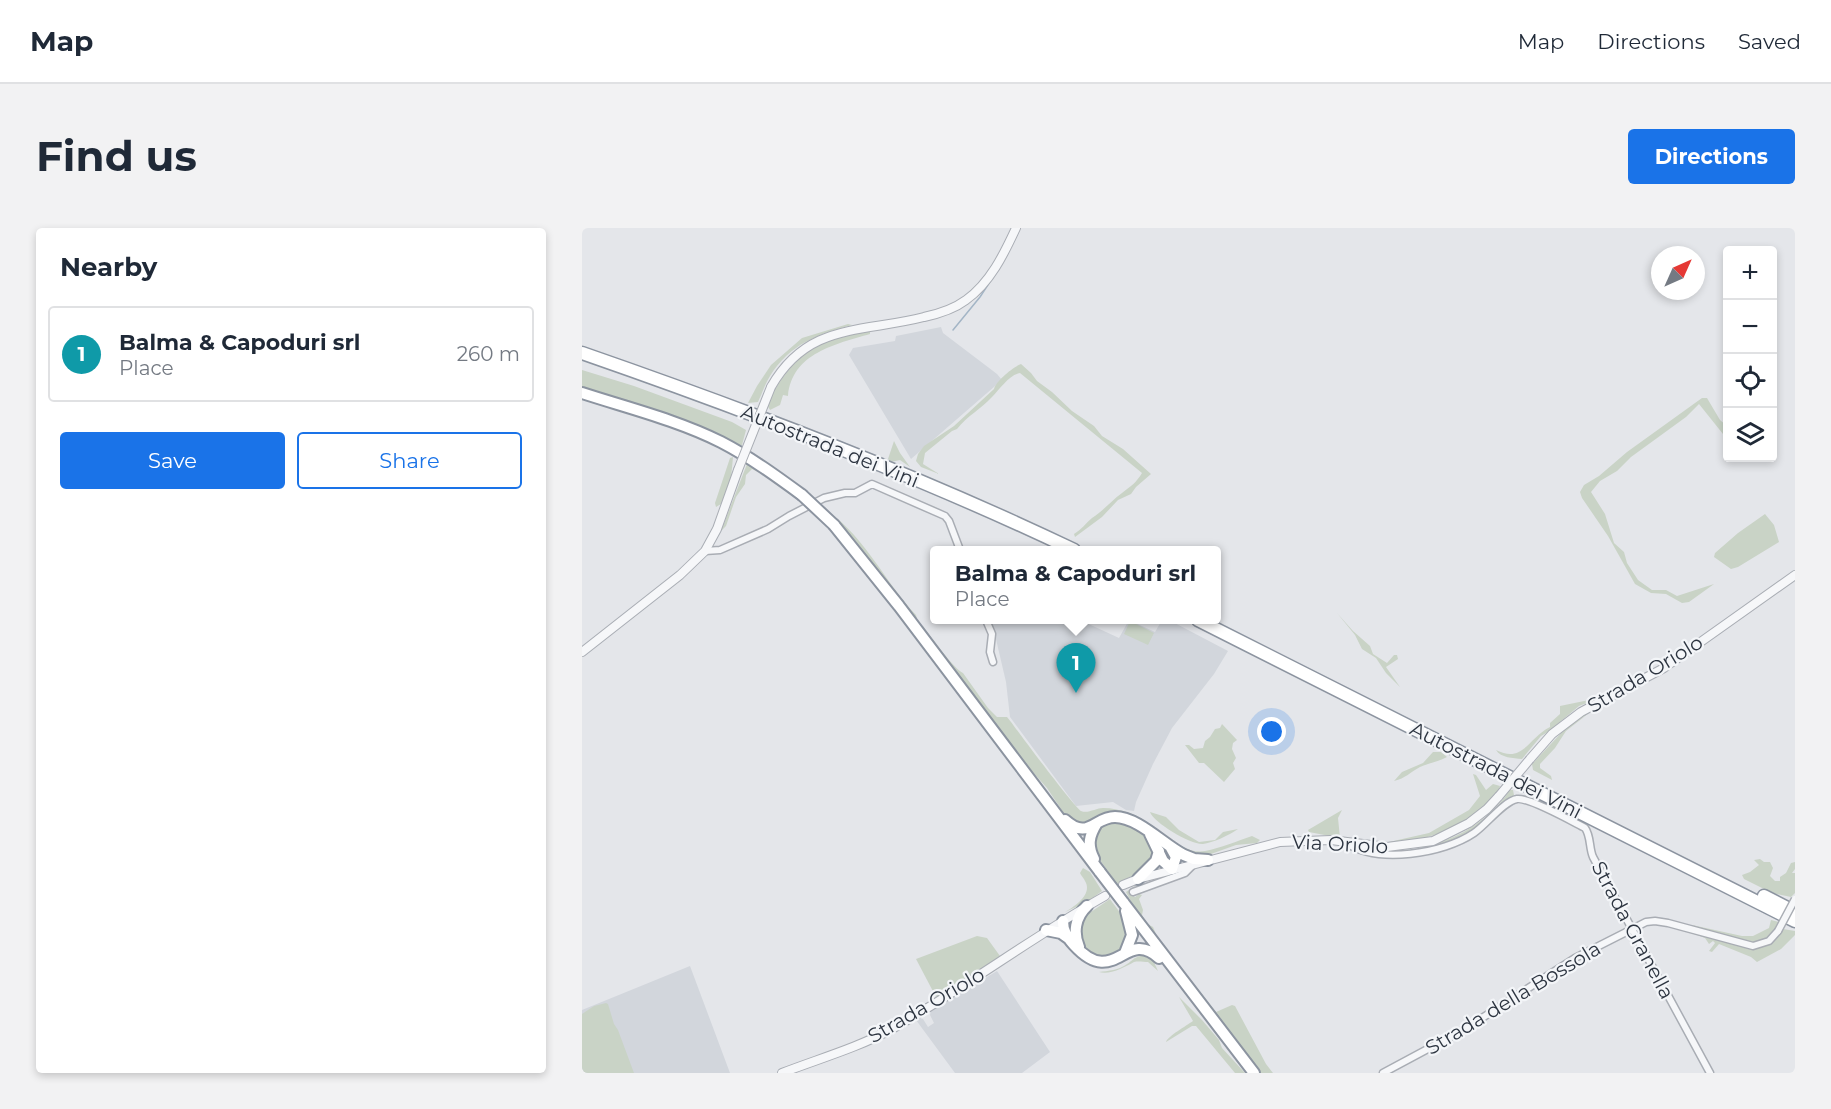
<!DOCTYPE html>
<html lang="en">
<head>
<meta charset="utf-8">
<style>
	:root { --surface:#fff; --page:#f2f2f3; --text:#1f2937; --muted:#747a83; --line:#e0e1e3; --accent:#1a73e8 }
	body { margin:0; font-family:Montserrat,sans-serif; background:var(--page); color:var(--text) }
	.controls { position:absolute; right:18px; top:18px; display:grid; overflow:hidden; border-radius:6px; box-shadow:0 3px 9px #0003 }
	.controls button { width:54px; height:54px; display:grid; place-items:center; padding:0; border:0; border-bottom:2px solid var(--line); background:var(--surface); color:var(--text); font:30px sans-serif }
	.compass { position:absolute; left:1069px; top:18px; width:54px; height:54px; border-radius:50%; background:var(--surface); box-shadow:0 3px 9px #0003; rotate:45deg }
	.you { position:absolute; left:690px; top:504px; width:21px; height:21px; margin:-15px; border:4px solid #fff; border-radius:50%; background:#1a73e8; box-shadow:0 0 0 9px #1a73e833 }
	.badge { display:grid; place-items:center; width:39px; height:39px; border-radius:50%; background:var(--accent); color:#fff; font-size:20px; font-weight:700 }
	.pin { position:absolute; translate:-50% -50px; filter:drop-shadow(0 2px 3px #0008) }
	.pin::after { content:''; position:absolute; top:32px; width:21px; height:18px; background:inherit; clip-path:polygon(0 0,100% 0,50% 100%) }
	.popup { position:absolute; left:348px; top:318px; width:291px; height:78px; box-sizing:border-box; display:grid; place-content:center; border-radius:6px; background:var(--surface); filter:drop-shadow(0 2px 4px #0005); font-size:20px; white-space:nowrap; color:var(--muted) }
	.popup b { font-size:22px; color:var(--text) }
	.popup::after { content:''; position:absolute; left:50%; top:100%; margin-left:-12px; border:12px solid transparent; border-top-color:var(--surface) }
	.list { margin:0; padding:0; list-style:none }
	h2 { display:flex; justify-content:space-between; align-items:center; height:78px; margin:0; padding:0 24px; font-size:26px }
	h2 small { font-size:20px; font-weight:400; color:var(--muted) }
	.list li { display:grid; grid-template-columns:39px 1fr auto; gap:18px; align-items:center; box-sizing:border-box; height:96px; margin:0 12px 12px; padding:0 12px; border:2px solid var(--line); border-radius:6px }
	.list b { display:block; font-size:22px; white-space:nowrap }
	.list p { margin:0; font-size:20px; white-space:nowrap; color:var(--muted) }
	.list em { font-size:20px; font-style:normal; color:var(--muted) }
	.actions { display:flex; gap:12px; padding:18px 24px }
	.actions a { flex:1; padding:14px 0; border:2px solid var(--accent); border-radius:6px; text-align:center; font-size:21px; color:var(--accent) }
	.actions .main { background:var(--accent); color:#fff }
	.icon { flex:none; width:33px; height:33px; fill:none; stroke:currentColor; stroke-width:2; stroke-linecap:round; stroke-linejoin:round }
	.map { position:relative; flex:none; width:1213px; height:845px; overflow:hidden; border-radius:6px }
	header { display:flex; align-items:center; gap:36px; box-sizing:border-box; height:84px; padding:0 30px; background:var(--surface); border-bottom:2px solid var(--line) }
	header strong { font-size:28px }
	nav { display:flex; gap:33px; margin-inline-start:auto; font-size:21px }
	.intro { display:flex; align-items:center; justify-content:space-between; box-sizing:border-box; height:144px; padding:0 36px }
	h1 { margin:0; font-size:42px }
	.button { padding:15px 27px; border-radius:6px; background:var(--accent); color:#fff; font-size:21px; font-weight:700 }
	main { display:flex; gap:36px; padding:0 36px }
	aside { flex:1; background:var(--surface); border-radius:6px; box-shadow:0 3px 9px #0003 }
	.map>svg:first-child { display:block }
	.built { fill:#d2d6dc }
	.green { fill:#c9d3c6 }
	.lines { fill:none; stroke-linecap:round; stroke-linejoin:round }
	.stream { stroke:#a3b5c6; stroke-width:1.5 }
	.minor-casing { stroke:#a9adb4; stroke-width:9 }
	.tertiary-casing { stroke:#a9adb4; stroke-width:10 }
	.trunk-casing { stroke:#8c94a0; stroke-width:14 }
	.motorway-casing { stroke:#8c94a0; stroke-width:15 }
	.minor { stroke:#f6f7f9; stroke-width:6 }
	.tertiary { stroke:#f6f7f9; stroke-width:8 }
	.trunk { stroke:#fff; stroke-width:10 }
	.motorway { stroke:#fff; stroke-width:12 }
	.minor-bridge-casing { stroke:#a9adb4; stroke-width:9; stroke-linecap:butt }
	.tertiary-bridge-casing { stroke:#a9adb4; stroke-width:10; stroke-linecap:butt }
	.trunk-bridge-casing { stroke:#8c94a0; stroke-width:14; stroke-linecap:butt }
	.minor-bridge { stroke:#f6f7f9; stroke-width:6 }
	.tertiary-bridge { stroke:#f6f7f9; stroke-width:8 }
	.trunk-bridge { stroke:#fff; stroke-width:10 }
	.labels { text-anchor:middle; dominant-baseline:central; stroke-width:4.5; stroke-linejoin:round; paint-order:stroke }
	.street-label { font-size:20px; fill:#2d3541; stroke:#f3f5f8 }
</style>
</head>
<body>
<header>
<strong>Map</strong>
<nav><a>Map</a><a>Directions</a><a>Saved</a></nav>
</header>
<div class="intro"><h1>Find us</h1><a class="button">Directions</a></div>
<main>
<aside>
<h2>Nearby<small></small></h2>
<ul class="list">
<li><span class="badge" style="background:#0f9aa8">1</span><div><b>Balma &amp; Capoduri srl</b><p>Place</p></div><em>260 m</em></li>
</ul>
<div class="actions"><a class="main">Save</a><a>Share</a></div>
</aside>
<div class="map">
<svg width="1213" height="845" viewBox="0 0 1213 845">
	<rect width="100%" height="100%" fill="#e4e6ea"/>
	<path class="built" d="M359,99L361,105L415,146L420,152L329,231L267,127L271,120L313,113L314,108Z
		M407,392H498L537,410L547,392L573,404L580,392H587L646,423L632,446L590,500L571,536L554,574L552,583L544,582L531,574L494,578L428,489L424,454L413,407Z
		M108,738L148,845H0V782Z
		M415,743L468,824L440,845H373L334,792L337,790L341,791L346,799L352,795L348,787L349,783Z"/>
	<path class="green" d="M266,96L270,97C236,106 208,116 188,148C183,156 180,166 176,174L166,175L175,158L189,137L220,110Z
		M286,102L288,103V106C254,116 210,125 206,168L201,167L198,177L188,182L185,177C199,147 221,119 254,109C264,106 275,105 286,102Z
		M439,136L449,145L455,153L470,164L490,183L512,198L520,208L541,221L569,246L554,259L549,266L536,272L520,289L493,309L492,306C499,302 504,295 510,290C521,283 529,273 540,265C549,258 554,255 560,245L438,145C427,147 418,161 410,169C399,181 385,188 375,201L370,203L343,225L341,236L357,246L339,239L334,233L336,226L342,218L372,198L412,161C414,153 431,139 439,136Z
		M0,142L52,158L150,194L164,202L160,217L157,219L151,214L111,195L0,160Z
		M1120,170H1125L1138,192L1145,198V222L1142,219L1144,215L1141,206L1117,176L1104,189L1049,229L1035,243L1018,253L1009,264L1023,286L1032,315L1042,324L1045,335L1056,352L1070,362H1084L1095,368L1132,356L1139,351L1107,374L1100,375L1084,366L1069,365L1053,356L1026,308L1000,270L998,264L1002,257L1017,248L1045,224Z
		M312,213L318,225L328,239L318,232L309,234L306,231Z
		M151,229L149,250L139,276L134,279L133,275L148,230Z
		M165,236L180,246L170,241L164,247L163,256L154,269L144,298L139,303Z
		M247,284C284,311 303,354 334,387L336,394Z
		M1183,286L1192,297L1197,314L1156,339L1149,341L1132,329L1133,325L1156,305Z
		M755,385L771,403L788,418L791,426L805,435L812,427H815L816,431L804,439L818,459L804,445L794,430L780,421L773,407Z
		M548,393L572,405L566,417L542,406Z
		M341,398C348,408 373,442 381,445L406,480L415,489H425L429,494C437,505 493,580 499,583C506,586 514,580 521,580C530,580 539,582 548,585C571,593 598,628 623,623C639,620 655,613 670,608L678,612L675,615L654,617L629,626L618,628L608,625L542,585H523L504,595L496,596L485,590L465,560L433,524L399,476L364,433L363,428L359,426L341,403Z
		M1019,465L1010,473L997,478L966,504L959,508L940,531C931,530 919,530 914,522C941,536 946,510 968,499V495L978,486V478L1007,472Z
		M1016,478L984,503L973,520L958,536V540L969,548L970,552L951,542L950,536L982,502Z
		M640,496L655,512L651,515L650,521L654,530L651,535L653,541L642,554L622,535H617L603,517H607L612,521L621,520L623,513L628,509L633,501L638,500Z
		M851,524H859L865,529C856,534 847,535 838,539C827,545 824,550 812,553L820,544L841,535Z
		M891,546L894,547L904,562L911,556L918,558C907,589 838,619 807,614L847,605L887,582L898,568Z
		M928,562H931L932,567L930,570C898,600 867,624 820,623C863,618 904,598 928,562Z
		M760,582L756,590L758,610L727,604L726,602Z
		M568,584L584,589L597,602L617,614L633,612L641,604L656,601C648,607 630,615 621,616C609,617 572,595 568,584Z
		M525,594H541L566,609L571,615V630L563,641L535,656L511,622L513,605Z
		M1178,631L1182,634H1188L1191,640L1188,648L1193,653H1198V649L1204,645L1209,635L1213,634V641L1210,645H1213V665L1209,669L1190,665L1162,651L1160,647L1168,644L1177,637L1172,632Z
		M501,640L508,644L520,663L505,674L483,684C493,678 511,666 503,653C502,650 499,648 498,645Z
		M553,658V661L549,663L550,667L553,669L557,666L560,667L557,671L561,682L560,687L564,695L571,699L576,711C565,696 552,681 544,664Z
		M528,671C534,680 543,689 545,699C550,720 520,740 504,724C500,720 498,711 496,707L500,690Z
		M1189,692L1197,694C1194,700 1190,709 1182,712C1167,719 1125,704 1110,697L1160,708H1171L1187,700Z
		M1201,701L1213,703V707L1199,721L1175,734L1169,729L1137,716L1130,724L1127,723L1133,715L1131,713L1127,716L1123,710L1104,703C1132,706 1184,740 1201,701Z
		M395,708L405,710L418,728L386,751L354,769L334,731Z
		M558,728H569L576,743L566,734C562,734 556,733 552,734C541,740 528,747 517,744C526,743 537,742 545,736C550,733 551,730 558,728Z
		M594,733L634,784L650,777L653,778L684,836L691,845H677L653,809L634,789Z
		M597,769L620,792L637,812L640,820L663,845H653L614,798H610L584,814C586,808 604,798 611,793Z
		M24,775L26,776L32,796L36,802L52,845H0V786L12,778Z"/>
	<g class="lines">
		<path class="stream" d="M371,102L398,69L413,46"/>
		<defs>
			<path id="minor" d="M123,323L138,322L186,301L207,288L242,270L263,265H273L290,256L363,288L367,293L378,322
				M404,392L410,406L408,424L411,434
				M764,615C796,636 861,626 892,605C904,597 922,573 935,571C947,569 991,594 1003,600C1009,608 1007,620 1011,629L1128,845
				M551,664L603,645L612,636
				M801,845L883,801L993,730L1064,694L1073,693L1086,695L1171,718L1187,713L1196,703"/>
			<path id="tertiary" d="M189,159C226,94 280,105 342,89C356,86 372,81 384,72C408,55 422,26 434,0
				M0,424L98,347L123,323L135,301L156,242
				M948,531L970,506L999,484L1082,440L1213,347
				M541,657L556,651L698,614L749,612L805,619L851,613L887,595L905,581L917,568
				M200,845C236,831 275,820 310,801C383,760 450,709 523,668"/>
			<path id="trunk" d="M0,165C46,180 95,192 139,214C168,229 194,248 220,267
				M252,297L317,378L518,644
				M483,592C506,613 512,589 533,589C556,589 582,617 602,627L612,631L626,632
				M568,606L581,633L590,641L594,629L589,620
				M512,631C505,617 507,608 515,595
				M556,651L574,633L577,623
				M541,674L672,845
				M481,693C481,703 485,709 492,717C533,762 543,699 577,730
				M464,702L479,705L486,710
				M497,719C491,705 493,689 505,678
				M543,725L550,707L544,683"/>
			<path id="motorway" d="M0,125C167,183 333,246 492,322
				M616,392L1213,693
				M1182,668L1213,684"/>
		</defs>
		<use href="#minor" class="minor-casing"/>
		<use href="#tertiary" class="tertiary-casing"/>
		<use href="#trunk" class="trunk-casing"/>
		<use href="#motorway" class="motorway-casing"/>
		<use href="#minor" class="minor"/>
		<use href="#tertiary" class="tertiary"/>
		<use href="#trunk" class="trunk"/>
		<use href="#motorway" class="motorway"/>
		<defs>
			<path id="minor-bridge" d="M1196,703L1213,671"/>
			<path id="tertiary-bridge" d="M156,242L189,159
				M917,568L948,531"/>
			<path id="trunk-bridge" d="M220,267L252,297
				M518,644L541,674"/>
		</defs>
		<use href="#minor-bridge" class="minor-bridge-casing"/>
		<use href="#tertiary-bridge" class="tertiary-bridge-casing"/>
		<use href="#trunk-bridge" class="trunk-bridge-casing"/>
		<use href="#minor-bridge" class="minor-bridge"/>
		<use href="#tertiary-bridge" class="tertiary-bridge"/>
		<use href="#trunk-bridge" class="trunk-bridge"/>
	</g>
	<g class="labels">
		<g class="street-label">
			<text transform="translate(248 218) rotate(22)">Autostrada dei Vini</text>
			<text transform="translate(1063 446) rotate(-31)">Strada Oriolo</text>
			<text transform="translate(914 542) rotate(27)">Autostrada dei Vini</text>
			<text transform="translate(758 616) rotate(3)">Via Oriolo</text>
			<text transform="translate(1051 702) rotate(62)">Strada Granella</text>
			<text transform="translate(931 770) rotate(-31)">Strada della Bossola</text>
			<text transform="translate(344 777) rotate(-30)">Strada Oriolo</text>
		</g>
	</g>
</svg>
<div class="controls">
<button>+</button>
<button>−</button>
<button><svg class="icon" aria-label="locate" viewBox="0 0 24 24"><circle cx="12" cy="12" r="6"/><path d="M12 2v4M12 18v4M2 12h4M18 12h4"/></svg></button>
<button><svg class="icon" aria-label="layers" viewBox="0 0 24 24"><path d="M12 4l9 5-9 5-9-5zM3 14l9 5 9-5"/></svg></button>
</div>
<svg class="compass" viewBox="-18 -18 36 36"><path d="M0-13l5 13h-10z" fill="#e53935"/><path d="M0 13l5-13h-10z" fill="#747a83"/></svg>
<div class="you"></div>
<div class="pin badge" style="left:494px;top:465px;background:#0f9aa8">1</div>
<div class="popup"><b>Balma &amp; Capoduri srl</b>Place</div>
</div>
</main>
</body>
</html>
